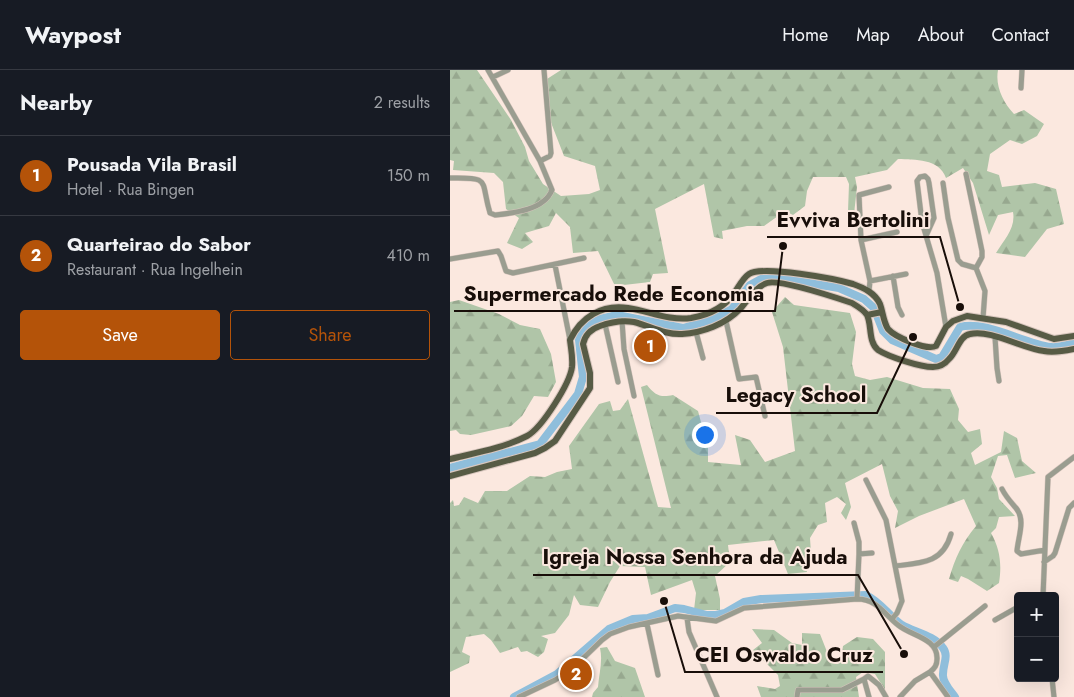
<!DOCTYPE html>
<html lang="en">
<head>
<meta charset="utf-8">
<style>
	:root { --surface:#171b24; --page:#20242c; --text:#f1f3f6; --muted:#9ea1a6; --line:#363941; --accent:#b45309 }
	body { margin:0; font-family:Jost,sans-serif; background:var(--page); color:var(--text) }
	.controls { position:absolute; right:15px; bottom:15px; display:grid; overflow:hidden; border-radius:5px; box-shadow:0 5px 20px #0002 }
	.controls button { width:45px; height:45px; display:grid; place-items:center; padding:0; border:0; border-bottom:1px solid var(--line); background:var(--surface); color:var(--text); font:25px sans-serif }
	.you { position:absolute; left:254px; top:364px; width:18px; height:18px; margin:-12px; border:4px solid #fff; border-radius:50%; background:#1a73e8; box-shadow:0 0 0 8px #1a73e833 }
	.badge { display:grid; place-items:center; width:32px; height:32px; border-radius:50%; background:var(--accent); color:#fff; font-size:16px; font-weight:700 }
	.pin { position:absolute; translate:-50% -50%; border:2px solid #fff; box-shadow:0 1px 5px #0006 }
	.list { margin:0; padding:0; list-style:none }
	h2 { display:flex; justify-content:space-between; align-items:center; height:65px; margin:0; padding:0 20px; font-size:21px }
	h2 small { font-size:16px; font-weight:400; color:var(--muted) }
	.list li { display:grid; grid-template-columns:32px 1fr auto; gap:15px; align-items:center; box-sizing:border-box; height:80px; padding:0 20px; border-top:1px solid var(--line) }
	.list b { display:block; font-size:19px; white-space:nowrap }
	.list p { margin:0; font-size:16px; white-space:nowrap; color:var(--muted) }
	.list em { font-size:16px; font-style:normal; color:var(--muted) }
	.actions { display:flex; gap:10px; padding:15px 20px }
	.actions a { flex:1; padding:11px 0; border:1px solid var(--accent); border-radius:5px; text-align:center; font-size:18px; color:var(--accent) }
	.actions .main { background:var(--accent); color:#fff }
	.map { position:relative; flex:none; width:624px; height:627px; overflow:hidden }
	header { display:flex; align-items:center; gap:30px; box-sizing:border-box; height:70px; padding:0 25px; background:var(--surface); border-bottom:1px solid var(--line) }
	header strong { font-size:24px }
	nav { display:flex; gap:28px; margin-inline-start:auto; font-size:18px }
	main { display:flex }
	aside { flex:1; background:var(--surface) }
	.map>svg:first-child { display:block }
	.forest { fill:url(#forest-firs) }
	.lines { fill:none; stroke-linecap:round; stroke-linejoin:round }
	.river { stroke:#8fbedb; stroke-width:8 }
	.minor-casing { stroke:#d7c5bd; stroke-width:6 }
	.major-casing { stroke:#d7c5bd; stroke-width:8 }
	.minor { stroke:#9a9d90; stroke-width:5 }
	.major { stroke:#575b45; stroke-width:6 }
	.leader { fill:none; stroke:#180e09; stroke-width:2 }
	.callout-dot { fill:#180e09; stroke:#fbe8df; stroke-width:2 }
	.callout-label { font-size:21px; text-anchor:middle; font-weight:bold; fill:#180e09; stroke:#fbe8df; stroke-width:4; stroke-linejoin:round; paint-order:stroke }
</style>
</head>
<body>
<header>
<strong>Waypost</strong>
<nav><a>Home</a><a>Map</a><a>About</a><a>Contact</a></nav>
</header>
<main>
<aside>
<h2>Nearby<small>2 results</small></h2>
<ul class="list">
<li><span class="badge">1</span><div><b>Pousada Vila Brasil</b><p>Hotel · Rua Bingen</p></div><em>150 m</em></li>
<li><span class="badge">2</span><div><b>Quarteirao do Sabor</b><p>Restaurant · Rua Ingelhein</p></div><em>410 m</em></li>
</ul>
<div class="actions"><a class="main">Save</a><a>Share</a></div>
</aside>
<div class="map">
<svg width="624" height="627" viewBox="0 0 624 627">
	<defs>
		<pattern id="forest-firs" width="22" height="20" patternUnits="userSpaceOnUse" patternTransform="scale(1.25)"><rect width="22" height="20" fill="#b0c5a8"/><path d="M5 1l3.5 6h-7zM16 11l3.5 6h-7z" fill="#97a88f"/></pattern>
	</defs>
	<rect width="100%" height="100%" fill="#fbe8df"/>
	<path class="forest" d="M0,0H27L61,50L75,77L79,91L93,114L111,126L139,124L150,120L145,96L114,86L100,50L97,9L111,0H548C545,16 553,32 564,44L574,40L594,54L587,66L572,74L560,70L540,84L537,101L549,105L552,117L585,113L606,119L614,154L597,159L575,187L546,183C554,170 566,158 563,142L548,145L539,165L523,113L513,98L496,108C489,88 465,90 448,89L437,100L405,107L407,117L404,144L398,141L399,114L396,107H363L357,121L355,136L343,145L335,141L314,156H297L272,161L273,169L264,167L254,114L205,139L218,203L203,204L200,212L165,216L148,181L123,183L120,157L106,143L99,156L75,163L83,172L72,179L57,173L69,148L56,139L53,112L44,103L3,100L4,91L0,90Z
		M335,227L344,235L400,243L406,262L402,294L405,306L420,310L437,307L473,318L500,319L509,339L508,350L518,362L530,359L532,374L521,383L525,395L551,382L554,361L567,368L572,391L586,403L565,408L557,385L548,386L541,407L547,418L549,429L565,446L549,447L546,458L541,463C550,479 552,494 549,513L537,521L518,509L511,506L508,512L499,509C505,488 512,473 526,456L514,429L469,446L445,458L448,441L440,426L432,394L395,413L401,437L396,450L391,443L396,434L387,427L375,433L377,452L368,455L360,468L361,483L354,489L357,502L338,504L324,470L278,475L280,492L265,506L270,529V540H244L246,523L242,510L201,525L195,497L170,496L160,512L148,537L130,535L124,525L119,545L105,563L91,566L98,569L94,582L88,587L77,581L71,582L68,577L50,583L41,570L34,564L16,567L12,582L20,586L19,593L0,602V433L3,430L4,436L9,435L14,427L28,433L35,421H57L80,406L95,407L107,402L122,399L119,376L149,334L160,331L163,341L170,340L178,329L208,437L221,438L191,317L197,315C205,325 210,328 223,325L248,341L258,378V392L291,395L285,365L300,370L315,392L345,381L333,277L322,242Z
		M9,230L49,244L70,255L90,259L101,284L106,312L98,327L84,326L72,346L61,356L21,365L10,364L6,360L0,361V232Z
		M302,559L324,560L342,573L352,575V563L370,564L381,592L391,590L393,576L407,567L423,569L435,582V620L425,604L413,602L406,607L409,627H311L307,616L325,619L330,616L328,605L303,580L312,573Z
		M157,577L165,591L185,598L195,627H142L143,623L148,617C149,604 153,591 150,578Z"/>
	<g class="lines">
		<path class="river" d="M0,398L90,374L128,324L133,307L129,270L135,257L150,249L167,245L233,258L261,250L282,239L300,215L311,209L322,207L389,218L414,229L424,238L433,261L442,270L486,289L492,287L510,257C536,250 574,274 601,277C608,278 617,275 624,273
			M64,627L107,604L159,559L183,549L198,548L225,538L234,539L257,545H266L275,543L294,532L311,529L416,525C431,532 439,546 452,555C464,562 484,565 493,578C499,586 493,594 493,604C492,612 500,620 505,627"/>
		<defs>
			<path id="minor" d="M43,7L58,0
				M571,18L572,0
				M90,91L100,86L101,83L94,0
				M516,104L532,181V187L526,198L535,221L533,248
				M0,108C42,107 30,110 40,143L45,145C64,143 94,140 102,120L90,91L38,0
				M493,113L498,148L508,190L512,194L526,198
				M476,166L484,148L479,113L478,109L475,106L470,107L467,111L472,152L487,203L496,257
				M411,170L447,162
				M0,189L48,181L51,186L56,201L63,203L134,188
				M105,195L120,270
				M443,206L448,237L452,245
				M420,211L456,204
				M419,221L420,211L411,170L409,125L439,117
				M172,251L174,279L184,326
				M276,251L289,309L306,307L315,346
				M155,254L168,312
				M246,262L253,288
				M545,267L547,298L549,311
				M416,410L436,450L452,531L447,543L442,549
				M552,419C556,427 560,431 566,438C576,450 568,467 567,481L571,484L595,480
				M404,453L409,472V484
				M594,492L603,486L605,483L619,438L624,433
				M445,496C472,493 493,493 501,464
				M593,526L598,407L624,387
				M407,529L409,484L422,483
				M237,548L239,562L267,627
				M545,550L568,537
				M197,554L208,605
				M484,577L535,536
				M602,608L604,627
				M69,627L105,610L121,600L152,570L160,564L179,557L228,546L266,551L294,538L407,529C427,529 434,544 448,555C461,566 488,568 487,589C487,595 485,598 480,602L498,627
				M347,627L348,620H392L414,609
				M419,627L414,609L418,606L429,615L436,627
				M450,627L465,611L480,602"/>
			<path id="major" d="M417,245L432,242
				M0,389C25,383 54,378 77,366C92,358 120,313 122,297C123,287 121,279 120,270C131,247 152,234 178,238C199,241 219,251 241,248C259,245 275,237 285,222C289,216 293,208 299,204C313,195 386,209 403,214C414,218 425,223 430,234C433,242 433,251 438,259C445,267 477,281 486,276L496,257L503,251L517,246L556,252L604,269L624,266
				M0,406L85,383L95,378L105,371L140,318V303L133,274C135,265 141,259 150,256C161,252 172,250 184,252C200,256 215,265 232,264C252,263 276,254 290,239C298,230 305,217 317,213C330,209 387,228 402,233C407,236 414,240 417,245C422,255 418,272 428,280C439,287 470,297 483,297C489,297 495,294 499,289C507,282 509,266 520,264C541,259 573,279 594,281C604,283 614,281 624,279"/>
		</defs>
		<use href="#minor" class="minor-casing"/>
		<use href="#major" class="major-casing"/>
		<use href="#minor" class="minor"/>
		<use href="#major" class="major"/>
	</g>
	<path class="leader" d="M510 237L490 167H317M333 176L325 241H4M463 267L427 343H266M454 584L408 505H83M214 531L235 602H433"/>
	<g class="callout-dot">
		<circle cx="510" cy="237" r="5"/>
		<circle cx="333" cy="176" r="5"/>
		<circle cx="463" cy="267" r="5"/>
		<circle cx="454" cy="584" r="5"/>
		<circle cx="214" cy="531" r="5"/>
	</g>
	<g class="callout-label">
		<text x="403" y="157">Evviva Bertolini</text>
		<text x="164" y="231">Supermercado Rede Economia</text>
		<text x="346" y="332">Legacy School</text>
		<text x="245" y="494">Igreja Nossa Senhora da Ajuda</text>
		<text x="334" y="592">CEI Oswaldo Cruz</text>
	</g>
</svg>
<div class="controls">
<button>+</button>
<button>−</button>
</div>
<div class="you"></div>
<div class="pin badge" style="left:200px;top:276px">1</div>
<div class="pin badge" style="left:126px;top:604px">2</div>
</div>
</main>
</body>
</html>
